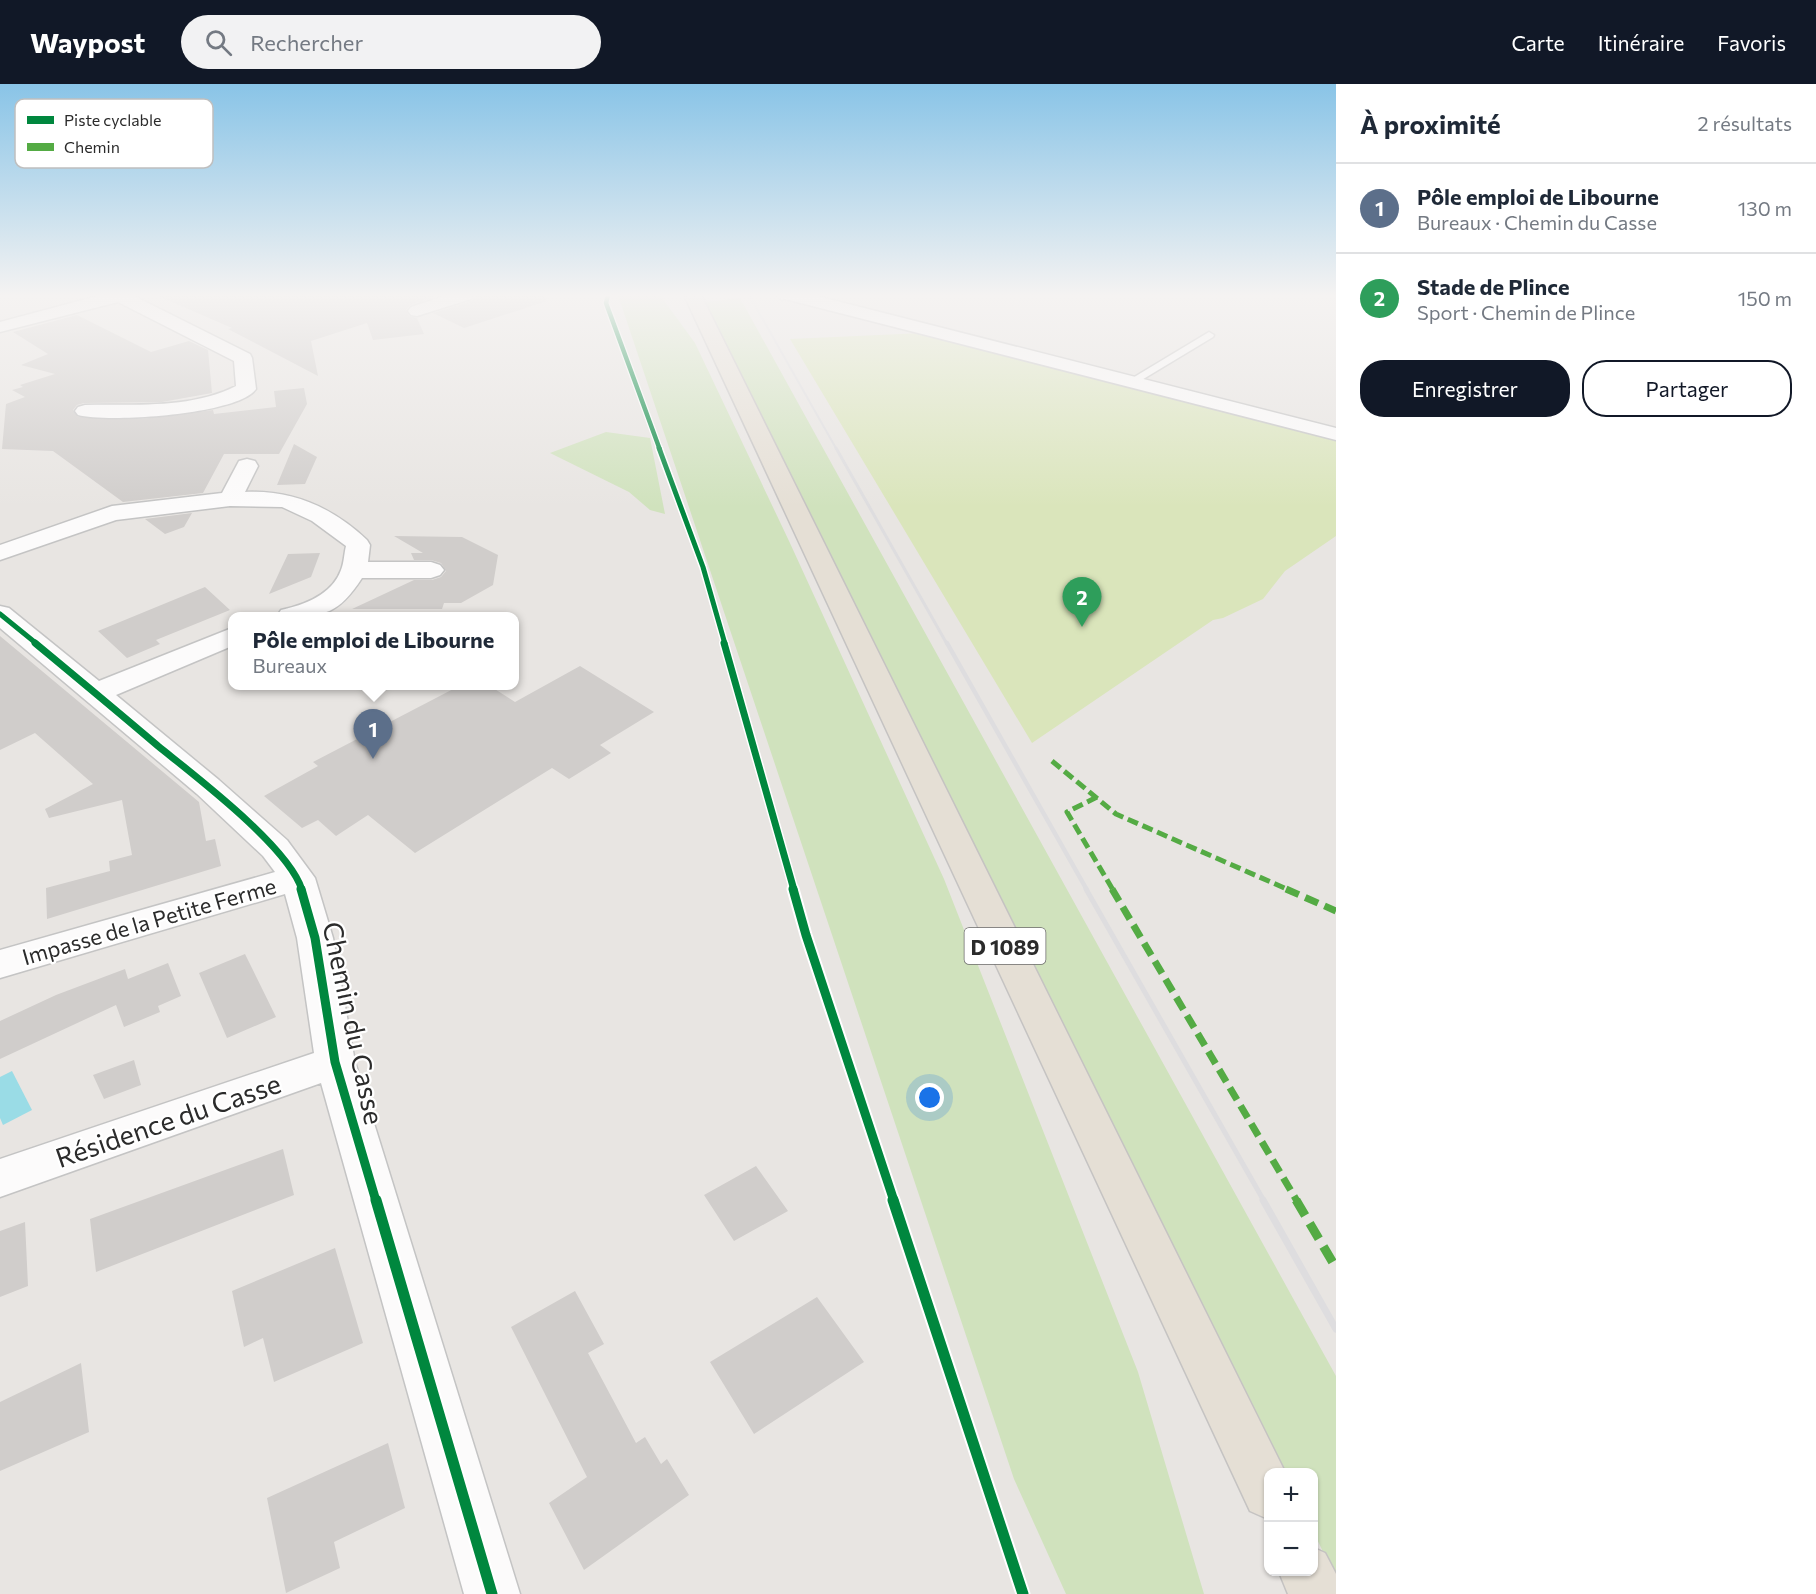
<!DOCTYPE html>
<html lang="fr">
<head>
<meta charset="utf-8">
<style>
	:root { --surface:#fff; --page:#f2f2f3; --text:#1f2937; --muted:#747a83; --line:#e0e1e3; --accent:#111827 }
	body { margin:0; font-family:Commissioner,sans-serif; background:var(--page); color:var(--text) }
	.controls { position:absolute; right:18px; bottom:18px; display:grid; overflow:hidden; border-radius:12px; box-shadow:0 2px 4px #0004 }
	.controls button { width:54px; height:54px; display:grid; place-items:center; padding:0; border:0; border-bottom:2px solid var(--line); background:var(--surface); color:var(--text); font:30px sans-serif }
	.you { position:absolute; left:930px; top:1014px; width:21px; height:21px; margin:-15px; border:4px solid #fff; border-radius:50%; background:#1a73e8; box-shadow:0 0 0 9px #1a73e833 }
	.badge { display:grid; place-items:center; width:39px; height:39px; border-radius:50%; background:var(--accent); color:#fff; font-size:20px; font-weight:700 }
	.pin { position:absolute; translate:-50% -50px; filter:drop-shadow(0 2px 3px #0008) }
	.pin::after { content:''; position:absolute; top:32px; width:21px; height:18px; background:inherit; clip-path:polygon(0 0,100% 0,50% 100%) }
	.popup { position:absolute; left:228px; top:528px; width:291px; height:78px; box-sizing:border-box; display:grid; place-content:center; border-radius:12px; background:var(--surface); filter:drop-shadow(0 2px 4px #0005); font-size:20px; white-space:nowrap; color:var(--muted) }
	.popup b { font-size:22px; color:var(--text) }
	.popup::after { content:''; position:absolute; left:50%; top:100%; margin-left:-12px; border:12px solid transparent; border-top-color:var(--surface) }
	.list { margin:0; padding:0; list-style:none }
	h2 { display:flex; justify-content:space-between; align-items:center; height:78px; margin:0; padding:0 24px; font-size:26px }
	h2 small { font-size:20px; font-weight:400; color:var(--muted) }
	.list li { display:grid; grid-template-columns:39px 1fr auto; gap:18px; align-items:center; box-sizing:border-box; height:90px; padding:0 24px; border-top:2px solid var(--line) }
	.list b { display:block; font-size:22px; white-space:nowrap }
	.list p { margin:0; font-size:20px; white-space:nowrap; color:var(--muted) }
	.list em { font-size:20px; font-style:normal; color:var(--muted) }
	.actions { display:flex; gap:12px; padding:18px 24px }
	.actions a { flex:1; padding:14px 0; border:2px solid var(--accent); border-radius:24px; text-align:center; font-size:21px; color:var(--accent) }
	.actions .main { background:var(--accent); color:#fff }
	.icon { flex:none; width:33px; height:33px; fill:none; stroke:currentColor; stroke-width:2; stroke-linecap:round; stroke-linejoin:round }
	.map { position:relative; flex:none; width:1336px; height:1510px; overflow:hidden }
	header { display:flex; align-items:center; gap:36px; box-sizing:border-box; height:84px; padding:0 30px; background:var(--accent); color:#fff }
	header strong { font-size:28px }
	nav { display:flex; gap:33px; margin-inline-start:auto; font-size:21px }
	.search { width:420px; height:54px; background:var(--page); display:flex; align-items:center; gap:15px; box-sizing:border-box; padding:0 21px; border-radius:33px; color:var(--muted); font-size:22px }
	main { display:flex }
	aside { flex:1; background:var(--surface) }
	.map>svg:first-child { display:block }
	.green { fill:#d0e2bd }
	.pitch { fill:#dae5bb }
	.water { fill:#9adce6 }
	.building { fill:#d0cdcb }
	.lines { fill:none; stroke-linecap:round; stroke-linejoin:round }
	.lane-casing { stroke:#c4c4c4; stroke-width:3 }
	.street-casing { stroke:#c4c4c4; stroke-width:3 }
	.primary-casing { stroke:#c5c3c2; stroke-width:3 }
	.lane { fill:#fcfbfb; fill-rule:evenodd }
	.street { fill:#fcfbfb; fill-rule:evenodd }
	.primary { fill:#e5dfd5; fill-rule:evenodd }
	.rail-far4 { stroke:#dedddf; stroke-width:2 }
	.rail-far3 { stroke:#dedddf; stroke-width:3 }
	.rail-far2 { stroke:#dedddf; stroke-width:4.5 }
	.rail-far1 { stroke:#dedddf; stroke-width:5 }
	.rail { stroke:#dedddf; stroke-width:7 }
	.quiet-far2 { stroke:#54ab44; stroke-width:5; stroke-dasharray:11 5; stroke-linecap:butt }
	.quiet-far1 { stroke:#54ab44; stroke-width:7; stroke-dasharray:14 7; stroke-linecap:butt }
	.quiet { stroke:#54ab44; stroke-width:9; stroke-dasharray:18 9; stroke-linecap:butt }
	.cycleway-far4-casing { stroke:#fff; stroke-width:7 }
	.cycleway-far3-casing { stroke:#fff; stroke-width:8 }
	.cycleway-far2-casing { stroke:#fff; stroke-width:10 }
	.cycleway-far1-casing { stroke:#fff; stroke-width:13 }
	.cycleway-casing { stroke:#fff; stroke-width:15 }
	.cycleway-far4 { stroke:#00873e; stroke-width:4.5 }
	.cycleway-far3 { stroke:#00873e; stroke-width:5 }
	.cycleway-far2 { stroke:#00873e; stroke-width:7 }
	.cycleway-far1 { stroke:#00873e; stroke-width:9 }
	.cycleway { stroke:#00873e; stroke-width:11 }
	.labels { text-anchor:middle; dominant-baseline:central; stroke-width:4.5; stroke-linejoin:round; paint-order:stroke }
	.shield { fill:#fff; stroke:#6b6b6b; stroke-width:1.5 }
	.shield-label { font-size:21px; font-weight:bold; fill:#2b2b2b }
	.street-label { font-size:22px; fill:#2b2b2b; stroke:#fff }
	.near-street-label { font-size:27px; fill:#2b2b2b; stroke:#fff }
	.key { fill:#fff; stroke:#bfbfbf; stroke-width:1.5 }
	.key-label { font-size:16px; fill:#2b2b2b }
</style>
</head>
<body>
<header>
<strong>Waypost</strong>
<div class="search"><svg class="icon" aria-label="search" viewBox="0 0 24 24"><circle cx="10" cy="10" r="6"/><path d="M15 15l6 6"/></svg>Rechercher</div>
<nav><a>Carte</a><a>Itinéraire</a><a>Favoris</a></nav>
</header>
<main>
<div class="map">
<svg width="1336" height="1510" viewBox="0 0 1336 1510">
	<rect width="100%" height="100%" fill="#e8e5e2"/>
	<path class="green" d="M618,211H660L695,259L789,457L944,795L1138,1288L1204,1510H1066L1014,1395Z
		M740,214L1336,1292V1495L1314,1449V1388H1283L705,218Z
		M606,348L650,354L665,430L650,426L629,408L550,369Z"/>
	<path class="pitch" d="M924,249L1336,353V452L1285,487L1263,515L1223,534L1213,536L1032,659L790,255Z"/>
	<path class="water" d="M12,987L32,1026L3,1041L0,1034V993Z"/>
	<path class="building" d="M156,211H439L410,221L406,226L409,232L417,234L424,250L373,256L367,239L311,257L318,292L228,245L232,244Z
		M475,211H546L547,217L464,244L433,229L472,217Z
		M77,231L151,268L189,257L208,266L212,309L162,318L84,319L77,321L73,326L78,333L142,335L213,326L214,330L276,323L274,307L304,304L307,320L279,370H224L203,409L123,418L53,367L2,365L6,320L25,313L12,306L23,303L20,301L55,290L21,281L48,270L13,248Z
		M294,360L317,373L305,400L277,401Z
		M192,429L184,443L165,450L145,435Z
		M394,452L462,453L498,471L493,501L461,519H444L442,525H352L414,496H432L441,493L446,487L441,479L431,476H414L411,469H423Z
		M320,469L311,493L269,510L288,470Z
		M205,503L230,526L156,556L160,560L127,574L98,547Z
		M0,552L199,718L206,757L215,755L221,782L47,835L46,804L110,787L109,777L132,771L122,716L49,734L45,725L93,700L35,649L0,666Z
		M580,582L654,628L600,661L611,669L569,695L552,684L415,769L368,731L336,752L318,736L302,744L264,712L318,682L313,678L459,602H490L515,618Z
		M245,870L276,933L227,954L199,889Z
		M168,879L181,912L158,922L160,928L124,943L116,921L0,975V937L56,911L125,885L128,895Z
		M134,976L141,1001L104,1015L93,991Z
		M283,1065L294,1111L96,1188L90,1135Z
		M756,1082L788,1127L734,1157L704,1111Z
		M25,1138L28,1202L0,1213V1147Z
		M335,1164L363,1259L274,1298L263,1254L244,1263L232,1207Z
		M575,1207L604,1260L588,1269L636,1359L645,1353L661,1380L667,1375L689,1411L584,1486L549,1419L587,1393L511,1243Z
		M817,1213L864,1278L754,1350L710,1278Z
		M81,1279L89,1348L0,1387V1318Z
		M388,1359L405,1424L334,1458L340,1484L286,1509L267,1414Z"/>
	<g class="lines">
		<defs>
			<path id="lane" d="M777,211H786L787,213L782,216Z
				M1209,248L1214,251L1213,253L1135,300H1127L1126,298Z"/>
			<path id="street" d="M101,211H132L250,270L252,274L256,305C238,331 107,339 78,331L75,327L78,323L85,321C134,320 191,325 236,302L234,277L118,218L0,248V238Z
				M447,211H473L471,215L417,232L411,231L408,227L411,223Z
				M783,211H813L1336,344V356L785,215Z
				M247,375L255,377L258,382L245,408C293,406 332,423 367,456L370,461L368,478H431L440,481L444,486L440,491L431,494H362C336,534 322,532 277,532L281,526C304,521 332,511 341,486C344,479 344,470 346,462L312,437L282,423L230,422L116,436L0,476V461L112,422L222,409L239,377Z
				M0,522L9,524L99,597L232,544V562L116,611L219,696L287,756L315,794L333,854L355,978L520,1510H464L321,999L0,1113V1075L314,969L297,854L285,810L0,894V866L275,788L263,772L197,710L0,544Z"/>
			<path id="primary" d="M684,211H701L1285,1388H1268V1435L1250,1427Z
				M1314,1464L1325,1469L1336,1490V1510H1288L1279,1488H1314Z"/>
		</defs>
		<use href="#lane" class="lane-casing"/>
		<use href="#street" class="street-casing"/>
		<use href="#primary" class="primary-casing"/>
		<use href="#lane" class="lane"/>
		<use href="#street" class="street"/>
		<use href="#primary" class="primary"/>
		<path class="rail-far4" d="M749,211L837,366"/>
		<path class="rail-far3" d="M836,364L947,560"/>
		<path class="rail-far2" d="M947,559L1087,806"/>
		<path class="rail-far1" d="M1086,805L1264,1117"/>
		<path class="rail" d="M1263,1116L1336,1245"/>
		<path class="quiet-far2" d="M1052,677L1116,730L1289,806
			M1097,713L1067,728L1113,806"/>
		<path class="quiet-far1" d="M1112,805L1297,1117
			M1286,805L1336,827"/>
		<path class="quiet" d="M1296,1116L1336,1184"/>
		<defs>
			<path id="cycleway-far4" d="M608,211L606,219L660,366"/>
			<path id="cycleway-far3" d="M659,364L703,483L725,560
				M0,530L37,560"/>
			<path id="cycleway-far2" d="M35,559C76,593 117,627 158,662C195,692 289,763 302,806
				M724,559L794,806"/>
			<path id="cycleway-far1" d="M301,805L315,854L335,978L376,1117
				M793,805L806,851L894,1117"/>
			<path id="cycleway" d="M376,1116L492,1510
				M893,1116L1023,1510"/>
		</defs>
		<use href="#cycleway-far4" class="cycleway-far4-casing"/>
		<use href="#cycleway-far3" class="cycleway-far3-casing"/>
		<use href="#cycleway-far2" class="cycleway-far2-casing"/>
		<use href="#cycleway-far1" class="cycleway-far1-casing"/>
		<use href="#cycleway" class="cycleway-casing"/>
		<use href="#cycleway-far4" class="cycleway-far4"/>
		<use href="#cycleway-far3" class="cycleway-far3"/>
		<use href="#cycleway-far2" class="cycleway-far2"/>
		<use href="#cycleway-far1" class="cycleway-far1"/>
		<use href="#cycleway" class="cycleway"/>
	</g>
	<linearGradient id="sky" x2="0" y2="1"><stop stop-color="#89c4e7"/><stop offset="0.5" stop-color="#f5f3f2"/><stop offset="1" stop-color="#f5f3f2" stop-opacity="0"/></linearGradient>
	<rect width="1336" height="423" fill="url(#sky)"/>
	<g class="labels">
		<rect class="shield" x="964.5" y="844" width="81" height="36" rx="4.5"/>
		<g class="shield-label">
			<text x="1005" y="862">D 1089</text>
		</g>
		<g class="street-label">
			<text transform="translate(149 837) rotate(-16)">Impasse de la Petite Ferme</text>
		</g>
		<g class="near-street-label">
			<text transform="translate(354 939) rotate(78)">Chemin du Casse</text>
			<text transform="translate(168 1036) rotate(-19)">Résidence du Casse</text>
		</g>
	</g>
	<rect x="15" y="15" width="198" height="69" rx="9" class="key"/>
	<rect x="27" y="32" width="27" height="8" fill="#00873e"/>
	<rect x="27" y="59" width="27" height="8" fill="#54ab44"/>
	<g class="key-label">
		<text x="64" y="42">Piste cyclable</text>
		<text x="64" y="69">Chemin</text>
	</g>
</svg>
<div class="controls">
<button>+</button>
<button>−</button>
</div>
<div class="you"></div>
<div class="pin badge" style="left:373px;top:675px;background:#5c6f8a">1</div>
<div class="popup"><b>Pôle emploi de Libourne</b>Bureaux</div>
<div class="pin badge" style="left:1082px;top:543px;background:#2e9e5b">2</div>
</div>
<aside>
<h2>À proximité<small>2 résultats</small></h2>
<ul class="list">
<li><span class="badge" style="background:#5c6f8a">1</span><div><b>Pôle emploi de Libourne</b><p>Bureaux · Chemin du Casse</p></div><em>130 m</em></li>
<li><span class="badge" style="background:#2e9e5b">2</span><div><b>Stade de Plince</b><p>Sport · Chemin de Plince</p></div><em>150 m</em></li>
</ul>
<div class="actions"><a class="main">Enregistrer</a><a>Partager</a></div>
</aside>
</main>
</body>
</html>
